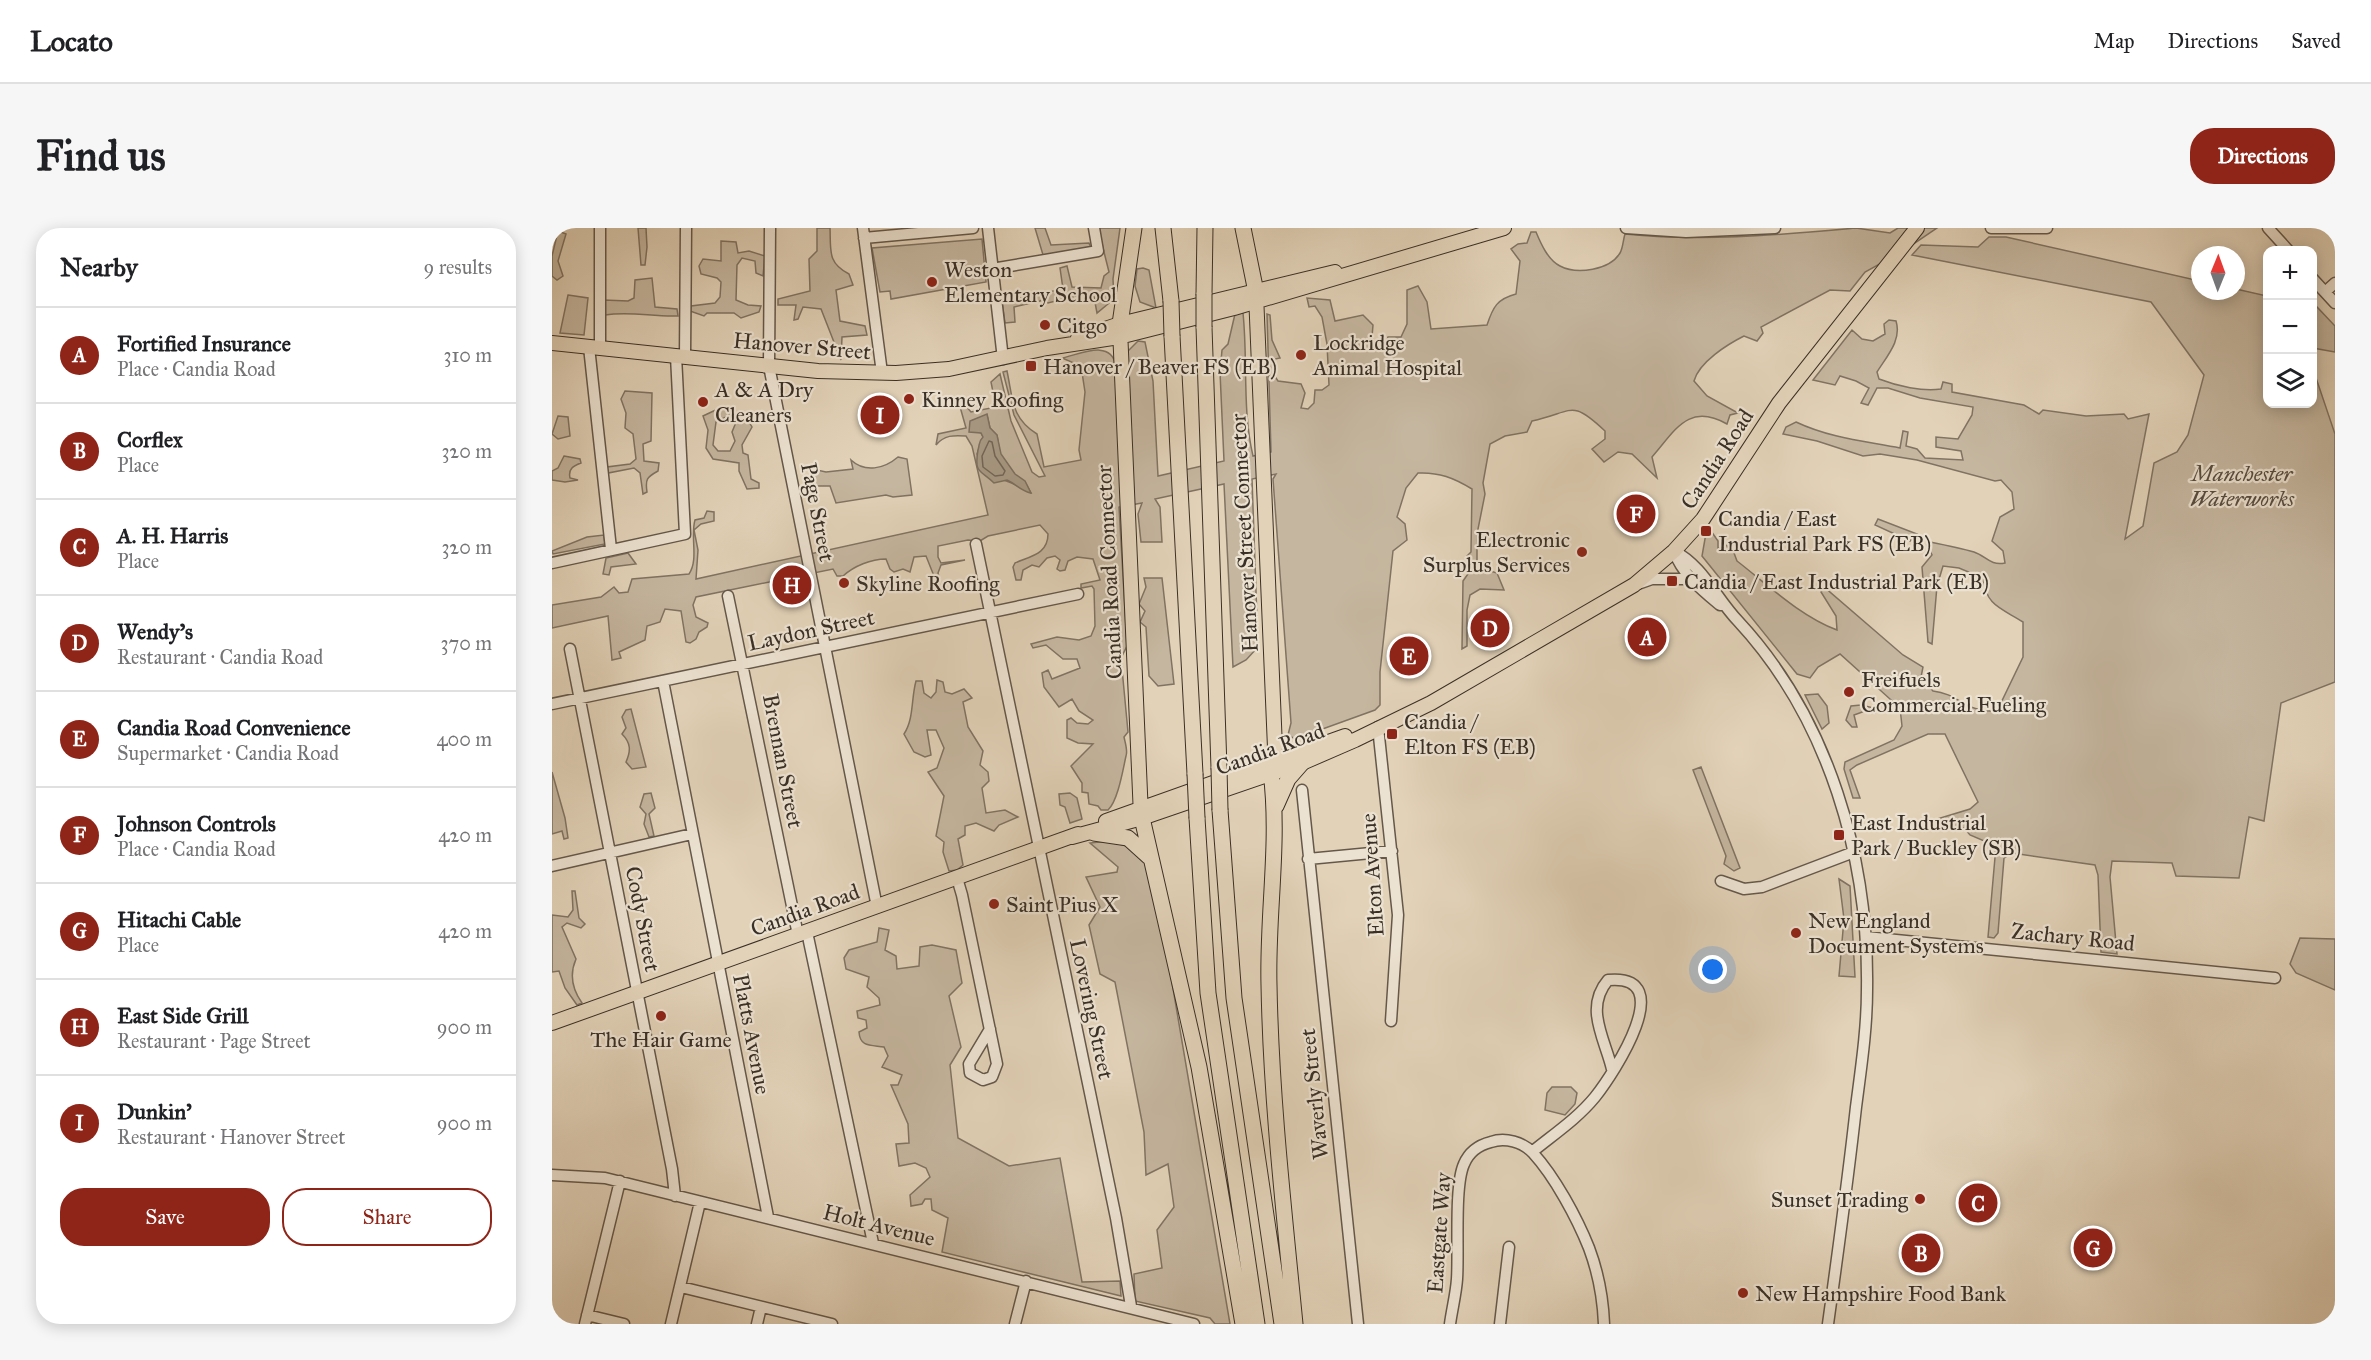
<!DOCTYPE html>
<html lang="en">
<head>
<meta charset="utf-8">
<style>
	:root { --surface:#fff; --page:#f6f6f6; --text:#202124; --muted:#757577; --line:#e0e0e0; --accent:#8f2418 }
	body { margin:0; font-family:"IM FELL Great Primer",serif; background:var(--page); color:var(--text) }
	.controls { position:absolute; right:18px; top:18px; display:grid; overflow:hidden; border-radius:12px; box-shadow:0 3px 15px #0003 }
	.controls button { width:54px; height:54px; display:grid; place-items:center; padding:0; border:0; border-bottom:2px solid var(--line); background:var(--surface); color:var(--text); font:30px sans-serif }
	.compass { position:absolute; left:1639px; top:18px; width:54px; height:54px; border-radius:50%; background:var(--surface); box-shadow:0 3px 15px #0003; rotate:1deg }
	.you { position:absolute; left:1161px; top:742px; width:21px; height:21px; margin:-15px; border:4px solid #fff; border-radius:50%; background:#1a73e8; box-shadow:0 0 0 9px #1a73e833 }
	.badge { display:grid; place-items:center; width:39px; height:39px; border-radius:50%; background:var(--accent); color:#fff; font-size:20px; font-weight:700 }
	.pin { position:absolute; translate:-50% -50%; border:3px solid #fff; box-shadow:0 2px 6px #0006 }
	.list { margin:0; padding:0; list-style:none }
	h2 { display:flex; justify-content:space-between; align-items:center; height:78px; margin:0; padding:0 24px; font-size:26px }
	h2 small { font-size:20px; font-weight:400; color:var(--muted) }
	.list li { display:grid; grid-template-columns:39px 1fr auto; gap:18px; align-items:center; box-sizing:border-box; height:96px; padding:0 24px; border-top:2px solid var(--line) }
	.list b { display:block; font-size:22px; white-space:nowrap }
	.list p { margin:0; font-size:20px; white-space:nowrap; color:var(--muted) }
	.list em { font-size:20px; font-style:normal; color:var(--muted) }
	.actions { display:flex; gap:12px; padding:18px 24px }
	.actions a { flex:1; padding:14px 0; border:2px solid var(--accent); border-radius:24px; text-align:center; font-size:21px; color:var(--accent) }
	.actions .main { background:var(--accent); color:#fff }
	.icon { flex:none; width:33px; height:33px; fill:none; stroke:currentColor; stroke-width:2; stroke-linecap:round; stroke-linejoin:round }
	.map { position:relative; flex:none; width:1783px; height:1096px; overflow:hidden; border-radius:24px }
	header { display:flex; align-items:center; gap:36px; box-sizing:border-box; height:84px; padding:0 30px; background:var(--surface); border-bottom:2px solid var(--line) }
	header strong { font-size:28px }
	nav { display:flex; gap:33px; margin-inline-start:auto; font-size:21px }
	.intro { display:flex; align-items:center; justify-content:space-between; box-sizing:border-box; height:144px; padding:0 36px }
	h1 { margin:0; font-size:42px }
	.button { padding:15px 27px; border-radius:24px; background:var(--accent); color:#fff; font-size:21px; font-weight:700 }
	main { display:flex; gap:36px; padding:0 36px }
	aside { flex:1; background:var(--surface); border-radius:24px; box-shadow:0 3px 15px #0003 }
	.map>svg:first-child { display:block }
	.green { fill:#c5b69f; stroke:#807363; stroke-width:1.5; fill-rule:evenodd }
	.water { fill:#a99b87; stroke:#7d7061; stroke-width:1.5 }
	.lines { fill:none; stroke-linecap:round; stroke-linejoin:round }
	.shore { stroke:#726657; stroke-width:1.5 }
	.minor-casing { stroke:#64584b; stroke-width:13 }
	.major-casing { stroke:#3a3027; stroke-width:16 }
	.highway-casing { stroke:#3a3027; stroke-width:17 }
	.minor { stroke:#ece2d1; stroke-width:10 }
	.major { stroke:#e2d2b8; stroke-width:14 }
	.highway { stroke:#e2d2b8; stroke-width:15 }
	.highway-bridge-casing { stroke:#3a3027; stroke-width:17; stroke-linecap:butt }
	.highway-bridge { stroke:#e2d2b8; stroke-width:15 }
	.poi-dot { fill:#8f2418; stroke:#ece2d1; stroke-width:2 }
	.labels { text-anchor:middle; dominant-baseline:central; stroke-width:4.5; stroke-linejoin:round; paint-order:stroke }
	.poi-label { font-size:22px; fill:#3a3027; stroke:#ece2d1; text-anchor:start }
	.street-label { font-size:22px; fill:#3a3027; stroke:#ece2d1 }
	.park-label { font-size:22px; font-style:italic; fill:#564b3f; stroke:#ece2d1 }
</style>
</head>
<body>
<header>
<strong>Locato</strong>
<nav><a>Map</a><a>Directions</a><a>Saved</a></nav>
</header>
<div class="intro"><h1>Find us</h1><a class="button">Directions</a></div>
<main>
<aside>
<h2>Nearby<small>9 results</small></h2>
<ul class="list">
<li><span class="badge">A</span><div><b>Fortified Insurance</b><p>Place · Candia Road</p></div><em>310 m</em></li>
<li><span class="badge">B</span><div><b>Corflex</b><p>Place</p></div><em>320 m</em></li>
<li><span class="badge">C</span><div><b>A. H. Harris</b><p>Place</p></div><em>320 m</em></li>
<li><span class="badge">D</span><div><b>Wendy's</b><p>Restaurant · Candia Road</p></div><em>370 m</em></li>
<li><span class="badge">E</span><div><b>Candia Road Convenience</b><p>Supermarket · Candia Road</p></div><em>400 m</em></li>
<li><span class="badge">F</span><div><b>Johnson Controls</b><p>Place · Candia Road</p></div><em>420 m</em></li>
<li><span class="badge">G</span><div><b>Hitachi Cable</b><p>Place</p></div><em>420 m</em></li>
<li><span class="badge">H</span><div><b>East Side Grill</b><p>Restaurant · Page Street</p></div><em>900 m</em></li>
<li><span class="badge">I</span><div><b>Dunkin'</b><p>Restaurant · Hanover Street</p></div><em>900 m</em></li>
</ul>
<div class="actions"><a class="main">Save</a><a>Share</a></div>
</aside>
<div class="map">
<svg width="1783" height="1096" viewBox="0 0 1783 1096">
	<rect width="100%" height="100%" fill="#e2d2b8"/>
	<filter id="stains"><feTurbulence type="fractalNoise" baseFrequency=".00333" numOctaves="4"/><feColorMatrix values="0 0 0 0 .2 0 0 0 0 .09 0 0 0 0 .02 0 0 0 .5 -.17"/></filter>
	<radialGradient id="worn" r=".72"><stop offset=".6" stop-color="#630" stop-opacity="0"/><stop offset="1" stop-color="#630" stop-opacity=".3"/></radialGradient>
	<path class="green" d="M86,0H94L95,19L93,37H89Z
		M265,0H278C279,22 275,35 297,46L301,57L284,62L288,93L313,98L315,107L290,109L289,132L269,81L251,79L246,91L242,92L244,77H226V71L258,63L257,31L265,23Z
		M483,0H493L499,17L537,15L539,20L491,27Z
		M546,0H568L561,51L562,71L545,85L542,69L536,65L496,75L492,72L462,79L463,94L453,95L450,74L511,61L508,40L515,38L520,59L549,60L552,48L557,44Z
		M1304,0L1338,5L1346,0H1385L1351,23L1313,44L1298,63L1278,62L1209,99L1211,105L1205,113L1192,108C1176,116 1147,134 1142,153L1155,168L1186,185L1178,187L1175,196C1136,174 1123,203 1100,229L1105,250L1080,226L1066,224L1052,234L1040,221L1053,211V203C1018,170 1022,184 980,193L975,204L953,208L938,216L931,255L933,266L925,306V334L915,333V328L919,324L920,261C902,250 887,244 866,245L854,260L845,289L853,296L855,312L841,323L828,444V477L823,482L743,511L736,507L739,495L721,251L724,246L700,251L706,419L694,432L681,439L672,256L603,271L608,279L610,314H589L586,286L590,275L567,279L575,418L569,430L576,504L572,509C573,514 576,523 574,528C571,541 566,573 556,582H549L546,578L537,576L536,565L530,564V555L519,538L541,516L526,515L515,510V492L519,490L525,495L536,496L541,492L527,483L520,471L507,479L492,459L490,445L496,442L500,451L528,440L525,431H511L494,417L481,420L479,416L505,409L527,412L539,408L543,398L542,361L540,358L529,360V356L548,352L541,331L525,329L516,333L513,342L508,343L505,341L508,332L503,328L495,330L487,339L480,337L471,342L469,352H464L461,339L463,335C479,328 496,326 496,306L488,297L436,308L428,313L416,312L386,318V329L389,335L413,332L389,337L386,345L388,353H384L374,328L362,329L358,344L351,341L342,344L338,341L334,331C319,331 302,338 291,348H285L281,341L144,369L141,377L144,389L156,395L155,399L147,404L144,411L138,415L134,414L129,383L113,381L108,394L95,398L93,412L67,424L69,430L60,432L56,388L0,400V377L49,369L62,359L67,365L76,364L80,351L137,346C147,331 138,309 143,292L152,290L155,283L162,284V293L149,296L142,302L146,322L144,351L436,287L420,218L414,208C402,207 392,207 384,217L386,206L414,200L405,168L419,184L444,179L439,154L448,146L459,193L480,244L487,249L493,248L462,187L451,144L455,143C461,171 459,190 485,206L492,239L529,232L527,222L533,164L529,138L510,130C529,126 558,111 564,137L568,257L575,124L586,113L593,114L601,153L606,248L672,233L668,144L670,122L676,116L683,86L691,85C696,133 690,181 701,228L719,224L715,86L718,87L720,112L728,130L723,131L722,147L726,153L749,156L753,165L749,180L756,181L762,175L763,162H770L777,157L775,116L770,89L763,78L757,79L755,70L778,72L783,93L811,87L821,97L820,109L823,117H834L836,109H849L855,96V62L866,58L875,74L879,101L935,97C941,79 945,71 964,66L968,33L959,21L966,16L975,15L979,4H984C989,16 996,32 1008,38C1025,47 1058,42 1068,25C1071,20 1071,12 1073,6C1152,14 1225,7 1304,0ZM435,187L438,200L445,207L448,226L463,247L473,254L479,265C465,256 451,251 434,247L425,226L431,209L429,205L418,199L419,193Z
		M6,3L14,6L6,33L11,48L5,52L0,48V28Z
		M1437,9H1454L1648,53V63L1684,61L1715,68L1716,176H1760L1761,141L1783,206V454L1729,475L1712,593L1697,589L1687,650L1624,648L1620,635L1560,633L1558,649L1565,726L1549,724L1546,647L1543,637L1460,625L1452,630L1446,705L1442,710L1436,709L1444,618L1418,607L1412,600H1373L1372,595L1418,581L1426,574L1393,506H1376L1305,537L1298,542L1308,570H1301L1292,541L1293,534L1342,512L1350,498L1348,480L1288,426L1266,439L1258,450L1245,446L1150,328L1154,305L1159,303L1166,313V321L1174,317L1182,325L1185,333C1216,357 1248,388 1285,402L1284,388L1269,364L1272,359L1351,427L1371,439L1369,449L1381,463C1408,466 1413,485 1445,483L1471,429V394C1449,380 1434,378 1431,350L1407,340L1391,338L1385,358L1380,416L1376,414L1370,339L1380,327L1375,317L1378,314C1393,317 1408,320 1422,324C1434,328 1438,338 1453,335L1451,323L1440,313L1448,289L1462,281L1460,264L1449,252L1443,253L1365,232L1328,226L1311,228L1265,213L1231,206L1234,199L1244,194C1278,210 1312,213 1348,220L1351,203L1356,204L1354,218L1365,221L1373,230L1411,232L1409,223L1384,219V209L1406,211L1420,187L1421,179L1368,170L1336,160H1325L1316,177L1309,175L1317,160L1304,153L1288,148L1283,157L1261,152L1300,102L1310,111L1321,113L1333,106L1332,96L1337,92L1344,93C1350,112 1335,128 1325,144L1327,151C1345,158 1371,164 1389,161L1391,154L1400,156V164L1472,177L1487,186L1491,182L1534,188L1572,186L1576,191L1597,186L1573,311L1591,298L1602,235L1625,224L1636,207L1652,147L1599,74L1360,27L1369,17L1426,19Z
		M430,11L434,54L339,71L338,63L328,64L320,20Z
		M169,13L184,14L186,25L197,23L213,28L211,48L204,45L203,33L190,30L185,37L184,72L196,77L209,78L207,84L189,90L182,85H155L152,88L138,83L139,78L163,75L168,69L169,54L165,50L149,46L147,38L151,31L169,33Z
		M591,40L597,42L604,80L588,74L583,58L585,41Z
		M100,50L103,79L125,81L126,88C100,89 79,83 53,87L52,72L76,73L82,70L83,52Z
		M16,67L36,70L32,107L8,105Z
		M1761,78L1765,79L1783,98V124L1761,120Z
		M73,163L100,165L99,213L91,216L92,233L107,235L106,243C95,249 93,251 95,264L91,266L88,245L82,240L56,245L55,239L78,236L84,231L81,206L73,200L74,185L69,171Z
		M172,178L181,181L176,188L164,194L161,217L166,223H178L183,213L180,204L185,192H196L200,199L190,217L191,225L196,227L199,251L207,255V260L195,261L187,243V235L161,231L154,220L156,202L151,188Z
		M6,188L16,189L18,208L6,211L0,206Z
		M12,228L28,231L29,235C21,238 16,241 18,250L26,252L13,254L0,252V243L6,240Z
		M346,229L355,231L360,267L341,269L334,267L284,275L278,258H262L260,249L265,242L274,244L301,241L299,232C313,245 332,241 346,229Z
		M1326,291L1365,306L1358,313L1323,297Z
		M52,307L53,316L1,326L0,323L35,309Z
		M76,325L84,336L59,339L57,347L51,346L54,330Z
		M935,342L945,345L952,362L928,361L918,367L915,382V418L910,421L911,353L918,343Z
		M592,350H610L622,456L606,458L597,448L594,399L588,394L593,383L587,376L594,359Z
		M385,452L391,454L393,464L400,466L412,461L420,470L411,474L416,499L431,523L428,537L436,544L437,553L430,560L434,585L453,582L466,589L447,597L442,603L424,595L413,598V607L406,611L411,637L405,642L397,643L391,624L392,614L384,608L392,568L376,544L385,540L392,520L384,502H375L379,527L373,529L362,524L352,506C362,491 359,471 364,453H370L372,465L379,470L384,464Z
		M1266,466L1275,478L1277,495L1270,501L1253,467Z
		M1309,477L1322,480L1323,485L1313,483L1302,487L1305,499H1300L1294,492L1299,478Z
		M79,481L94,539L80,541L74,534C79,523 79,515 70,506L74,500L70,489L74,482Z
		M1149,539L1188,640L1182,643L1172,636L1174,628L1141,542Z
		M0,544L13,590L16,610L12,611L10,603L0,606Z
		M99,565L103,580L97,586L102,608L97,609L92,596L94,586L88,579L92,566Z
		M518,565L525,570L530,591L518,595L513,579L508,577L507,566Z
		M557,613L581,620L593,635L616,731L678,1096H663L658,1090L583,1073L582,1046L610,1040L605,1002L622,979L616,936L594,947L592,904L563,754L548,746L537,697L548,679L534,649L565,644L566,639L538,615Z
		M1287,651L1298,658L1303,749L1287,748L1292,691Z
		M20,663H23L27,690L33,696L29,700L15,695L10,699L24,731C17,747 20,761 30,775L25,777L13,760L7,743L0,744V687L16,689L21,682Z
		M327,700L337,702L333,722L344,728L345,741L367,738L368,719L380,717L404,722L410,755L397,768L409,819L398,837L406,910L457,938L508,930L530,1054L568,1053L569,1068L390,1024L396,990L380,982L379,971H373L370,976L359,978L358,967L378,949L374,940L363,935L347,938L344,916L357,915L356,896L339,857H346L350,847L330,839L336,828L332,819C318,817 308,819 307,804L315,800L314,792L306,790L305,783L328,777L327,770L315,759L317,749L294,741L292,730L297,722L325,714Z
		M1748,710L1783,711V762L1744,745L1738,736Z
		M1000,859H1019L1025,865L1023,876L1013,887L993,882L995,865Z"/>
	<path class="water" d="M435,186L438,200L445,207L449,226L463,246L473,253L479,265C469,263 464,256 455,252L442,255C428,241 422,246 426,222C428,216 426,214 431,209L429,205L417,204L418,193Z"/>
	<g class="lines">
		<path class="shore" d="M437,213L440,214L443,228L453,243L451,247L443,248L431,239L430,228Z"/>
		<defs>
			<path id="minor" d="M218,0L217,138L325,679
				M311,0L330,145
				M436,0L451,131
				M1074,0L1134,4L1223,0
				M1439,0H1495
				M1716,0L1736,22
				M312,10L421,0
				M440,41L546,23L542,0
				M1760,50L1783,75
				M1773,64L1783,55
				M37,119L59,321
				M48,120V0
				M133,129L134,0
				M424,316L564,990L579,1078
				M1122,323C1151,338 1164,370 1186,393C1277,491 1317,630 1315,762C1315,801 1309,840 1304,879C1296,952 1286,1024 1276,1096
				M1122,323C1130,346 1150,362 1168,377
				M0,335L133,306L124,128
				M1086,356L1100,351H1139
				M176,368L246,707
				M18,421L120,941L123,968
				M111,453L216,989
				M0,476L526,366
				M826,499L846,687L839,793
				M750,562L806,1096
				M756,631L840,623
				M0,638L140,606
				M405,650L410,667L445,836L440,849L431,852L418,845L417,836L438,801
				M1169,653L1192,661L1210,659L1302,624
				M255,704L321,1015
				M1314,709L1723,750
				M980,924C1002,906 1025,891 1043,869C1062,845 1128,745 1056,752C1032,780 1053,811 1060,841
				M0,947L53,950L642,1096
				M129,1059L280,1096
				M35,1087L72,1096
				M33,1096L68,953
				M119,1096L148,974
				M205,1096L209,1079
				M463,1096L474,1053
				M898,1096C900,1081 904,1066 905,1051C907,1023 902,958 912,936C917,924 927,917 939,914C953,909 971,914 981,925C1003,949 1025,990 1037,1020C1046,1044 1051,1070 1052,1096
				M948,1096L957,1019"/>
			<path id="major" d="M704,66L723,520L720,539
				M568,101L589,588
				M526,110L568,96L783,44
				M0,115L266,143L344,145L397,141L495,120L567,109L682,80L952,0
				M554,593L793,508
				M520,609L590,590L750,535L803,512L879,475L1082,357L1122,323L1151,291L1227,175L1365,0
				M0,795L526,606"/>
			<path id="highway" d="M611,0L619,73
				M691,0L704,64
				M652,66L653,0
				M568,96L582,0
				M652,99L667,540
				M620,108L643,546
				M719,544C728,614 715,686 717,757C719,870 732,983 743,1096
				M724,578L736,551L750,535
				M668,582L682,770L730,1096
				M590,590L647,839L691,1096
				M645,590L656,765L705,1096
				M542,605L576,610L597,629"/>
		</defs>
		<use href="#minor" class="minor-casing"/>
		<use href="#major" class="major-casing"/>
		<use href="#highway" class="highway-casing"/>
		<use href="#minor" class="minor"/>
		<use href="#major" class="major"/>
		<use href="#highway" class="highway"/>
		<defs>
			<path id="highway-bridge" d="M652,66V99
				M619,73L620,108
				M667,540L668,582
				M643,546L645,590"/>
		</defs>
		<use href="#highway-bridge" class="highway-bridge-casing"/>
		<use href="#highway-bridge" class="highway-bridge"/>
	</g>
	<g class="poi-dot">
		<circle cx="380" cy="54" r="6"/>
		<circle cx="493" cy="97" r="6"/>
		<circle cx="749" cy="127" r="6"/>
		<rect x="473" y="132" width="12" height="12" rx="3"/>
		<circle cx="357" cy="171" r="6"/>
		<circle cx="151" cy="174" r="6"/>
		<rect x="1148" y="297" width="12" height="12" rx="3"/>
		<circle cx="1030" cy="324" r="6"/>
		<rect x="1114" y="347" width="12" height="12" rx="3"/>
		<circle cx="292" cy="355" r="6"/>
		<circle cx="1297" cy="464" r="6"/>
		<rect x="834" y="500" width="12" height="12" rx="3"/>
		<rect x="1281" y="601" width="12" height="12" rx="3"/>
		<circle cx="442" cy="676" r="6"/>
		<circle cx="1244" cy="705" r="6"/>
		<circle cx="109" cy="788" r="6"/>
		<circle cx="1368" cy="971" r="6"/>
		<circle cx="1191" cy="1065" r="6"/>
	</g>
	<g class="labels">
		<g class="poi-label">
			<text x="392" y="41">Weston<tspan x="392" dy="25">Elementary School</tspan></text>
			<text x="505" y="97">Citgo</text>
			<text x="761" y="114">Lockridge<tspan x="761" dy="25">Animal Hospital</tspan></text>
			<text x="491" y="138">Hanover / Beaver FS (EB)</text>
			<text x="163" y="161">A &amp; A Dry<tspan x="163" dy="25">Cleaners</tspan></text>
			<text x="369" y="171">Kinney Roofing</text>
			<text x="1166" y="290">Candia / East<tspan x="1166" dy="25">Industrial Park FS (EB)</tspan></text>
			<text x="1018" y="311" text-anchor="end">Electronic<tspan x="1018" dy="25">Surplus Services</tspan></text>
			<text x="1132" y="353">Candia / East Industrial Park (EB)</text>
			<text x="304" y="355">Skyline Roofing</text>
			<text x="1309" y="451">Freifuels<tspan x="1309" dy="25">Commercial Fueling</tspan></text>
			<text x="852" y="493">Candia /<tspan x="852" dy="25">Elton FS (EB)</tspan></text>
			<text x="1299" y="594">East Industrial<tspan x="1299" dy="25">Park / Buckley (SB)</tspan></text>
			<text x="454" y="676">Saint Pius X</text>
			<text x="1256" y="692">New England<tspan x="1256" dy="25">Document Systems</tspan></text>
			<text x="109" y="811" text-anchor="middle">The Hair Game</text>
			<text x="1356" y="971" text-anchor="end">Sunset Trading</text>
			<text x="1203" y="1065">New Hampshire Food Bank</text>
		</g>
		<g class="street-label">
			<text transform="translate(250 118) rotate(5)">Hanover Street</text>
			<text transform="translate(1165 231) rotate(-57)">Candia Road</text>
			<text transform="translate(266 284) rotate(79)">Page Street</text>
			<text transform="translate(692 305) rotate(-93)">Hanover Street Connector</text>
			<text transform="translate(557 344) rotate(-93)">Candia Road Connector</text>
			<text transform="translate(259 402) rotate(-12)">Laydon Street</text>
			<text transform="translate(718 521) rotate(-20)">Candia Road</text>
			<text transform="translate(231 533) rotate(79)">Brennan Street</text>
			<text transform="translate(820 647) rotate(-94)">Elton Avenue</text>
			<text transform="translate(253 682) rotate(-20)">Candia Road</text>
			<text transform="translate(91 691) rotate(79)">Cody Street</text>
			<text transform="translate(1521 709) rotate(6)">Zachary Road</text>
			<text transform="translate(540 781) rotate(78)">Lovering Street</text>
			<text transform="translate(200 806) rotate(79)">Platts Avenue</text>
			<text transform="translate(762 866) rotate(-96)">Waverly Street</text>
			<text transform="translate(327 997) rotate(14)">Holt Avenue</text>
			<text transform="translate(887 1005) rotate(-86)">Eastgate Way</text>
		</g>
		<g class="park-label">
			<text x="1690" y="245">Manchester<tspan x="1690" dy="25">Waterworks</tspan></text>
		</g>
	</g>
	<rect width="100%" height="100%" filter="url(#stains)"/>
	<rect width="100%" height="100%" fill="url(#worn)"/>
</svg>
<div class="controls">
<button>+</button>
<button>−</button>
<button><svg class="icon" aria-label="layers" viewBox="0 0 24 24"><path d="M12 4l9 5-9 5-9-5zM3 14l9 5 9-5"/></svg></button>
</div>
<svg class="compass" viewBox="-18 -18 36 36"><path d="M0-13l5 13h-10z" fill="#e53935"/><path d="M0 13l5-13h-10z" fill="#757577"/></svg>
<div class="you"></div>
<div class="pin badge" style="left:1095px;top:409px">A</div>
<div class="pin badge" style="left:1369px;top:1025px">B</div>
<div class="pin badge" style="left:1426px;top:975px">C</div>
<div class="pin badge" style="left:938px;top:400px">D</div>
<div class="pin badge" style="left:857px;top:428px">E</div>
<div class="pin badge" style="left:1084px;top:286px">F</div>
<div class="pin badge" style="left:1541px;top:1020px">G</div>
<div class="pin badge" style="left:240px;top:357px">H</div>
<div class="pin badge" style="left:328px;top:187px">I</div>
</div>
</main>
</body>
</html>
